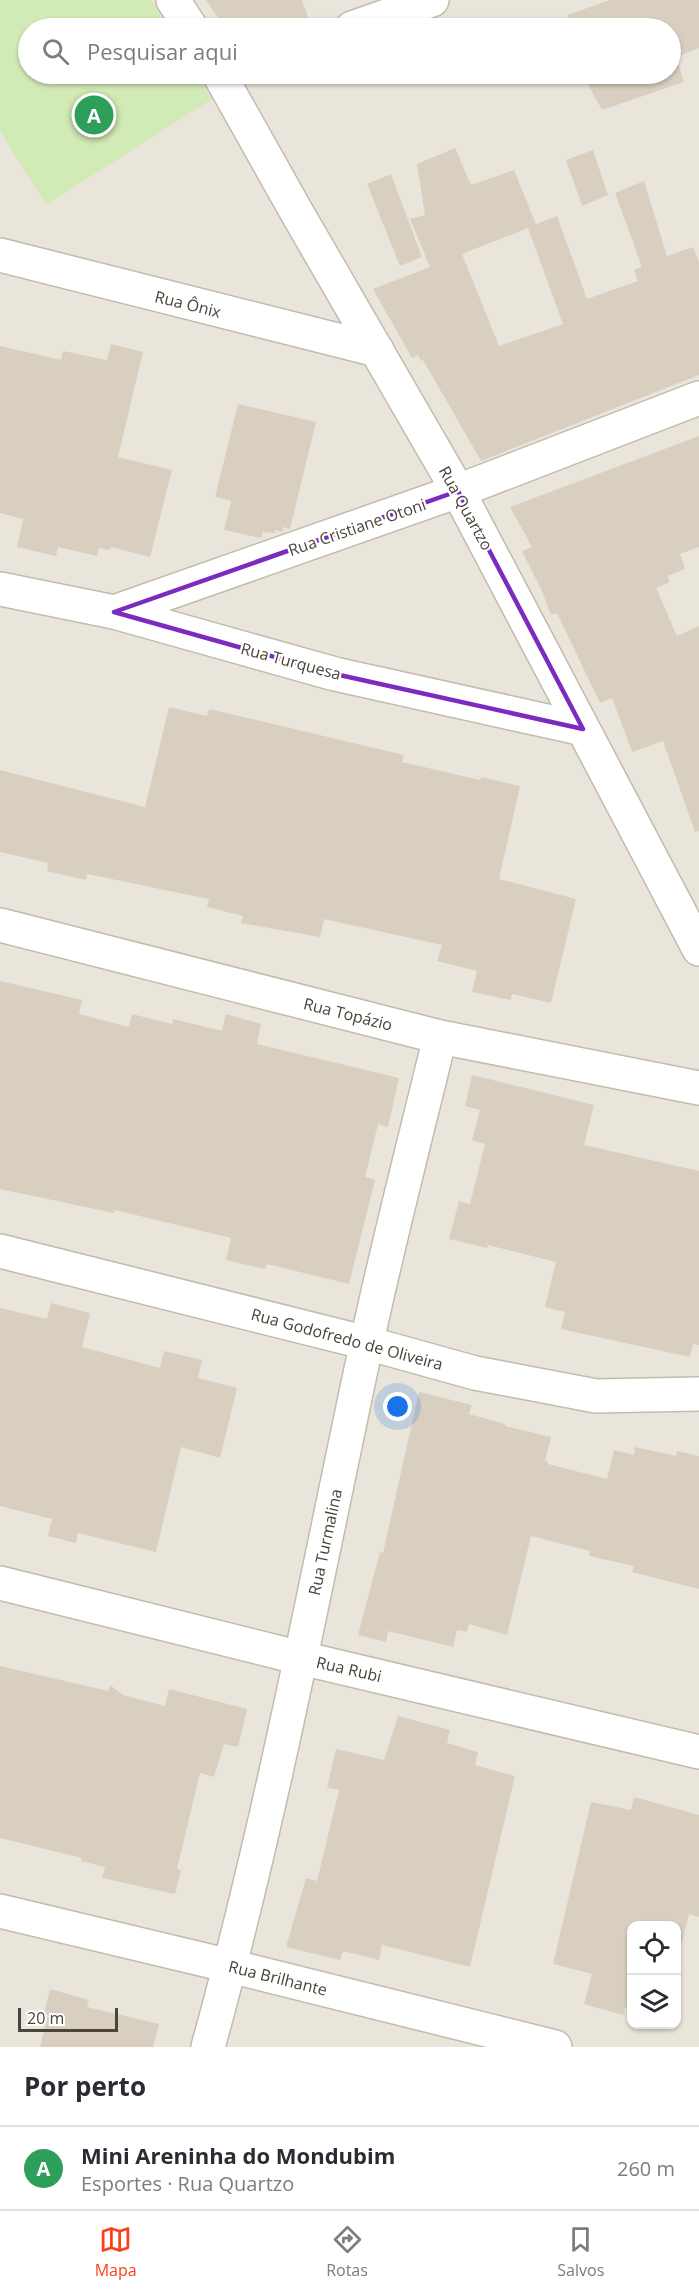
<!DOCTYPE html>
<html lang="pt">
<head>
<meta charset="utf-8">
<style>
	:root { --surface:#fff; --page:#f2f2f3; --text:#2b2b33; --muted:#7c7c81; --line:#e1e1e2; --accent:#fc3f1d }
	body { margin:0; font-family:"Open Sans",sans-serif; background:var(--page); color:var(--text) }
	.controls { position:absolute; right:18px; bottom:18px; display:grid; overflow:hidden; border-radius:12px; box-shadow:0 2px 4px #0004 }
	.controls button { width:54px; height:54px; display:grid; place-items:center; padding:0; border:0; border-bottom:2px solid var(--line); background:var(--surface); color:var(--text); font:30px sans-serif }
	.scale { position:absolute; left:18px; bottom:15px; width:100px; box-sizing:border-box; padding-left:6px; border:3px solid #4b4439; border-top:0; font-size:16px; line-height:21px; white-space:nowrap; color:#4b4439; -webkit-text-stroke:4px #fff; paint-order:stroke }
	.you { position:absolute; left:398px; top:1407px; width:21px; height:21px; margin:-15px; border:4px solid #fff; border-radius:50%; background:#1a73e8; box-shadow:0 0 0 9px #1a73e833 }
	.badge { display:grid; place-items:center; width:39px; height:39px; border-radius:50%; background:var(--accent); color:#fff; font-size:20px; font-weight:700 }
	.pin { position:absolute; translate:-50% -50%; border:3px solid #fff; box-shadow:0 2px 6px #0006 }
	.list { margin:0; padding:0; list-style:none }
	h2 { display:flex; justify-content:space-between; align-items:center; height:78px; margin:0; padding:0 24px; font-size:26px }
	h2 small { font-size:20px; font-weight:400; color:var(--muted) }
	.list li { display:grid; grid-template-columns:39px 1fr auto; gap:18px; align-items:center; box-sizing:border-box; height:84px; padding:0 24px; border-top:2px solid var(--line) }
	.list b { display:block; font-size:22px; white-space:nowrap }
	.list p { margin:0; font-size:20px; white-space:nowrap; color:var(--muted) }
	.list em { font-size:20px; font-style:normal; color:var(--muted) }
	.icon { flex:none; width:33px; height:33px; fill:none; stroke:currentColor; stroke-width:2; stroke-linecap:round; stroke-linejoin:round }
	.map { position:relative; flex:none; width:699px; height:2047px; overflow:hidden }
	.search { position:absolute; background:var(--surface); box-shadow:0 2px 4px #0004; left:18px; right:18px; top:18px; height:66px; display:flex; align-items:center; gap:15px; box-sizing:border-box; padding:0 21px; border-radius:33px; color:var(--muted); font-size:22px }
	.sheet { height:162px; background:var(--surface) }
	nav { display:flex; justify-content:space-around; align-items:center; box-sizing:border-box; height:84px; border-top:2px solid var(--line); background:var(--surface); font-size:16px; color:var(--muted) }
	nav a { display:grid; justify-items:center; gap:3px }
	nav .on { color:var(--accent) }
	.map>svg:first-child { display:block }
	.residential { fill:#eae5da; fill-rule:evenodd }
	.green { fill:#d2eab5 }
	.building { fill:#d8cfc1; fill-rule:evenodd }
	.lines { fill:none; stroke-linecap:round; stroke-linejoin:round }
	.minor-casing { stroke:#c2bbae; stroke-width:36 }
	.minor { stroke:#fff; stroke-width:33 }
	.marked { fill:none; stroke:#7b2cbf; stroke-width:4.5; stroke-linejoin:round }
	.labels { text-anchor:middle; dominant-baseline:central; stroke-width:4.5; stroke-linejoin:round; paint-order:stroke }
	.street-label { font-size:16px; fill:#4b4439; stroke:#fff }
</style>
</head>
<body>
<div class="map">
<svg width="699" height="2047" viewBox="0 0 699 2047">
	<rect width="100%" height="100%" fill="#f6f3ec"/>
	<path class="residential" d="M0,0H699V2047H0ZM28,28H670V74H28ZM632,1926H676V2024H632Z"/>
	<path class="green" d="M0,0H151L169,28H28V74H196L212,99L46,205L0,131Z"/>
	<path class="building" d="M206,0H302L312,28H225Z
		M610,0H699V48L676,57L684,82L602,110L582,74H670V28H571L567,15Z
		M455,148L471,185L514,170L536,224L557,216L587,299L638,281L634,270L642,267L615,193L644,181L667,256L693,247L699,262V375L481,461L423,360L421,361L418,355L412,358L373,289L430,267L410,219L425,215L417,164ZM528,228L563,324L499,346L462,254Z
		M593,150L608,195L582,206L566,160Z
		M391,174L422,257L400,266L367,184Z
		M111,344L143,352L118,457L172,470L150,557L111,547L110,550L99,548L97,556L58,547L56,556L17,547L23,519L0,513V346L61,360L63,351L107,360Z
		M238,404L316,422L290,529L283,527L282,532L275,530V533L263,532L261,538L224,530L231,501L215,497Z
		M699,436V547L680,554L685,569L667,576L670,582L656,588L677,636L699,626V831L695,832L663,741L632,752L612,698L600,703L557,613L551,615L542,591L522,551L532,547L510,507Z
		M169,707L207,716L209,709L404,755L402,762L480,780L481,777L520,786L499,879L576,899L551,1003L512,994L511,1000L472,992L477,971L437,961L442,945L324,919L320,937L241,923L243,916L207,907L209,899L87,874L86,880L47,871L48,863L0,852V770L145,807Z
		M0,981L82,1000L79,1014L129,1027L132,1014L172,1024L173,1019L222,1031L226,1014L261,1024L257,1044L399,1078L388,1127L378,1124L365,1177L375,1180L349,1284L267,1264L265,1269L226,1260L231,1238L115,1210L114,1213L0,1189Z
		M472,1075L594,1105L584,1145L699,1171V1345L693,1344L690,1357L561,1329L565,1312L545,1307L556,1262L488,1245L487,1248L449,1239L459,1201L470,1204L485,1144L472,1140L480,1110L465,1106Z
		M51,1303L90,1313L82,1347L160,1368L164,1351L202,1360L198,1378L237,1388L220,1458L181,1447L156,1552L78,1533L76,1543L48,1536L52,1519L0,1506V1308L47,1319Z
		M419,1392L472,1405L469,1414L505,1424V1426L551,1437L545,1461L548,1462V1464L607,1479L614,1450L634,1455L635,1447L676,1456L677,1451L699,1456V1589L632,1572L634,1566L589,1556L590,1551L531,1536L507,1635L469,1624L467,1632L457,1630L453,1647L388,1631L386,1642L358,1635L380,1552L383,1553Z
		M0,1666L108,1691L110,1685L123,1695L165,1706L169,1689L247,1709L238,1747L224,1744L214,1777L200,1773L177,1869L181,1870L175,1894L102,1878L105,1867L81,1861L82,1858L0,1838Z
		M398,1716L450,1730L447,1743L478,1752L475,1765L515,1776L470,1967L382,1945L379,1960L343,1951L340,1960L286,1947L306,1878L317,1881L339,1790L327,1788L336,1749L384,1760Z
		M634,1797L699,1815V1917L689,1914L676,1965V1926H632V2009L625,2007L623,2015L584,2004L592,1974L553,1964L591,1802L631,1810Z
		M50,1989L89,2000L87,2007L159,2024L153,2047H40L48,2015L44,2014Z"/>
	<g class="lines">
		<defs>
			<path id="minor" d="M173,0L191,28
				M352,28L432,0
				M219,74L296,211L458,491L699,949
				M0,255L377,350
				M0,589L114,612L335,674L583,729
				M114,612L458,491L699,398
				M0,925L440,1037L699,1088
				M0,1251L367,1343L475,1373L596,1396L699,1394
				M0,1583L301,1658L699,1752
				M0,1911L230,1966L555,2047
				M208,2047C272,1816 316,1580 366,1346C388,1243 415,1140 440,1037"/>
		</defs>
		<use href="#minor" class="minor-casing"/>
		<use href="#minor" class="minor"/>
	</g>
	<path class="marked" d="M458,491L583,729L335,674L114,612Z"/>
	<g class="labels">
		<g class="street-label">
			<text transform="translate(188 304) rotate(14)">Rua Ônix</text>
			<text transform="translate(466 508) rotate(61)">Rua Quartzo</text>
			<text transform="translate(357 527) rotate(-19)">Rua Cristiane Otoni</text>
			<text transform="translate(291 661) rotate(15)">Rua Turquesa</text>
			<text transform="translate(348 1014) rotate(14)">Rua Topázio</text>
			<text transform="translate(347 1339) rotate(15)">Rua Godofredo de Oliveira</text>
			<text transform="translate(325 1542) rotate(-78)">Rua Turmalina</text>
			<text transform="translate(349 1669) rotate(13)">Rua Rubi</text>
			<text transform="translate(278 1978) rotate(14)">Rua Brilhante</text>
		</g>
	</g>
</svg>
<div class="controls">
<button><svg class="icon" aria-label="locate" viewBox="0 0 24 24"><circle cx="12" cy="12" r="6"/><path d="M12 2v4M12 18v4M2 12h4M18 12h4"/></svg></button>
<button><svg class="icon" aria-label="layers" viewBox="0 0 24 24"><path d="M12 4l9 5-9 5-9-5zM3 14l9 5 9-5"/></svg></button>
</div>
<div class="scale">20 m</div>
<div class="you"></div>
<div class="pin badge" style="left:94px;top:115px;background:#2e9e5b">A</div>
<div class="search"><svg class="icon" aria-label="search" viewBox="0 0 24 24"><circle cx="10" cy="10" r="6"/><path d="M15 15l6 6"/></svg>Pesquisar aqui</div>
</div>
<section class="sheet">
<h2>Por perto<small></small></h2>
<ul class="list">
<li><span class="badge" style="background:#2e9e5b">A</span><div><b>Mini Areninha do Mondubim</b><p>Esportes · Rua Quartzo</p></div><em>260 m</em></li>
</ul>
</section>
<nav>
<a class="on"><svg class="icon" aria-label="map" viewBox="0 0 24 24"><path d="M3 6l6-2 6 2 6-2v14l-6 2-6-2-6 2zM9 4v14M15 6v14"/></svg>Mapa</a>
<a><svg class="icon" aria-label="directions" viewBox="0 0 24 24"><path d="M12 3l9 9-9 9-9-9zM9 14v-3h6M13 9l2 2-2 2"/></svg>Rotas</a>
<a><svg class="icon" aria-label="saved" viewBox="0 0 24 24"><path d="M7 4h10v16l-5-4-5 4z"/></svg>Salvos</a>
</nav>
</body>
</html>
